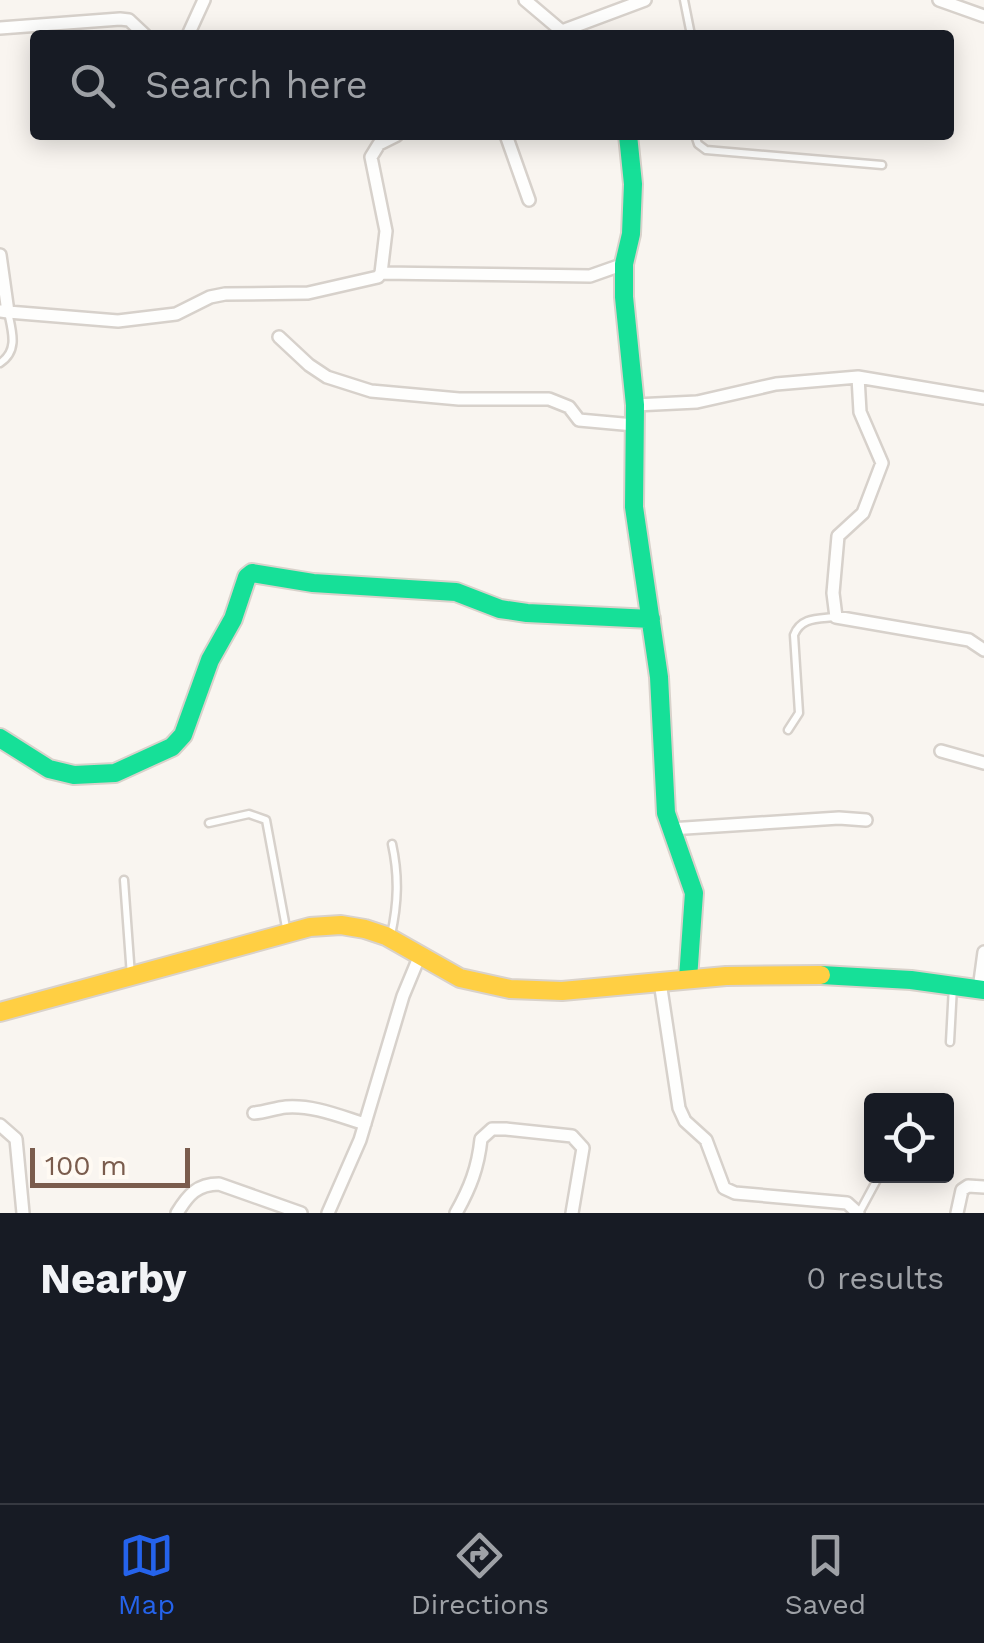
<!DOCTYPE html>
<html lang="en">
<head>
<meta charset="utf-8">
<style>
	:root { --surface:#171b24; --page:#20242c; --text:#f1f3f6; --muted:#9ea1a6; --line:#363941; --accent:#2563eb }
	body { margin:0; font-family:"Work Sans",sans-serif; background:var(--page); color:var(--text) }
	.controls { position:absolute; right:30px; bottom:30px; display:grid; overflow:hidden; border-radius:10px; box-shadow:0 5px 25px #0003 }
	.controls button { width:90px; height:90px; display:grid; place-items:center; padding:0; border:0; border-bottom:2px solid var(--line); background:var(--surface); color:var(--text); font:50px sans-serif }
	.scale { position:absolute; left:30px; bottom:25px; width:160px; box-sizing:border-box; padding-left:10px; border:5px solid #7a5c4d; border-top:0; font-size:28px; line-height:35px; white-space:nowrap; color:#7a5c4d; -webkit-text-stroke:8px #fffaf3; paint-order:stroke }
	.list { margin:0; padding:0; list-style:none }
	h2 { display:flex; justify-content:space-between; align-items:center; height:130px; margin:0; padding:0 40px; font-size:42px }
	h2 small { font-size:32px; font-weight:400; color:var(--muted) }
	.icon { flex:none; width:55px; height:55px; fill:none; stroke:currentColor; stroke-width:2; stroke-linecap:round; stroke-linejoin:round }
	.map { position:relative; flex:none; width:984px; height:1213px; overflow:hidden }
	.search { position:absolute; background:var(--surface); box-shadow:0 5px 25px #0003; left:30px; right:30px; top:30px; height:110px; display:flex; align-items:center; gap:25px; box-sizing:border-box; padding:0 35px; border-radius:10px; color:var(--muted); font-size:38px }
	.sheet { height:290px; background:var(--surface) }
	nav { display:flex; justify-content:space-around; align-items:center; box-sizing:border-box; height:140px; border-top:2px solid var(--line); background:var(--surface); font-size:28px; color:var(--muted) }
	nav a { display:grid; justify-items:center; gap:5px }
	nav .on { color:var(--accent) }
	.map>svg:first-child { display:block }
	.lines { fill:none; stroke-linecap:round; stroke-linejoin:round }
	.lane-casing { stroke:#d7d1cb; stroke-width:11 }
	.street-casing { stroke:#d7d1cb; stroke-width:16 }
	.fast-casing { stroke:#d9d2cb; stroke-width:22 }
	.slow-casing { stroke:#d9d2cb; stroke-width:22 }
	.lane { stroke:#fefefd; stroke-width:6 }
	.street { stroke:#fefefd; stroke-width:11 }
	.fast { stroke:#16e098; stroke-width:18 }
	.slow { stroke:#ffcf43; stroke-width:18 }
</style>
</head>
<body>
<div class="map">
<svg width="984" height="1213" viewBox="0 0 984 1213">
	<rect width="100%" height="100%" fill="#f9f5f0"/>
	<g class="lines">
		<defs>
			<path id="lane" d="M684,0L691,35
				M695,135L698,144L706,150L882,165
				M0,363C19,351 12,331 8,312
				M788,730L799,713L794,635C801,617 818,619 835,617
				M209,823L249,814L266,820L287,933
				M124,880L131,976
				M391,935C398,903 399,876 392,844
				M950,1042L953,986
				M859,1213L879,1176"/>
			<path id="street" d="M525,0L564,33
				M939,0L984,16
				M0,28L120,19L129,20L145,35
				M562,31L645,0
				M188,35L204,0
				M506,135L529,200
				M0,255L8,312L0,311
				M381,273L590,276L624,264
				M8,312L118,321L176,314L210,297L225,294L308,293L378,277L381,273L386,231L371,157L379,144L397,135
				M279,337L309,365L327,377L371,391L459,399H549L569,407L579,420L634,425
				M858,377L860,412L882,463L863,513L838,536L833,593L836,617L969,640L984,650
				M635,405L697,402L776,384L858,377L984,398
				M941,751L984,763
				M670,829L839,818L866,820
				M660,982L679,1108L685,1121L706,1140L724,1188L735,1193L847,1203L858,1213
				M979,989L984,952
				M254,1113C266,1112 275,1108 286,1107C313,1105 339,1116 365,1124
				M0,1125L16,1139L23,1213
				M177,1213C188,1195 197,1184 219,1184L301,1213
				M328,1213L360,1140L403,996L420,955
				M456,1213C470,1188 478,1168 481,1139L492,1129H506L572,1136L583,1148L572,1213
				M957,1213L962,1190L968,1186L984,1187"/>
			<path id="fast" d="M628,135L633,184L631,234L624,264V297L635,405L634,507L659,677L666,813L694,893L688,979
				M0,738L49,769L74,775L115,773L172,747L183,735L210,660L233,619L247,577L252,573L313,583L456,592L500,609L527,613L651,619
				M821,975L911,980L984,990"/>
			<path id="slow" d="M0,1012L310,927L341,925L365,929L386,936L460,978L510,989L562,991L726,976L821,975"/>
		</defs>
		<use href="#lane" class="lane-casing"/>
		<use href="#street" class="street-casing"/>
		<use href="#fast" class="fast-casing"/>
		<use href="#slow" class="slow-casing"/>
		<use href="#lane" class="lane"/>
		<use href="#street" class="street"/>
		<use href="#fast" class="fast"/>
		<use href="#slow" class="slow"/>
	</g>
</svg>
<div class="controls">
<button><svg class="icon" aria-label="locate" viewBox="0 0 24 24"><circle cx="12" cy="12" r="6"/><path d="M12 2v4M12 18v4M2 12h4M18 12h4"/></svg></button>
</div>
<div class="scale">100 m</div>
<div class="search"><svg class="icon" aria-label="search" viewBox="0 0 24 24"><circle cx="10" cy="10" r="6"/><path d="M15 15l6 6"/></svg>Search here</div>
</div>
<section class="sheet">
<h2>Nearby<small>0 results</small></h2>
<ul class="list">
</ul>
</section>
<nav>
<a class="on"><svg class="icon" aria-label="map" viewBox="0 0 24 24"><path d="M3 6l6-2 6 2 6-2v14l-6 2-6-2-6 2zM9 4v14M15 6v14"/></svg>Map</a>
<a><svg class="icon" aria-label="directions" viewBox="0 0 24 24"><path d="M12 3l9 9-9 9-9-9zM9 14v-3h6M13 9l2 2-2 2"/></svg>Directions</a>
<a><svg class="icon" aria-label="saved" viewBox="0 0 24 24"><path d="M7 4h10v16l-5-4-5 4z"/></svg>Saved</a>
</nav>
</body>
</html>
